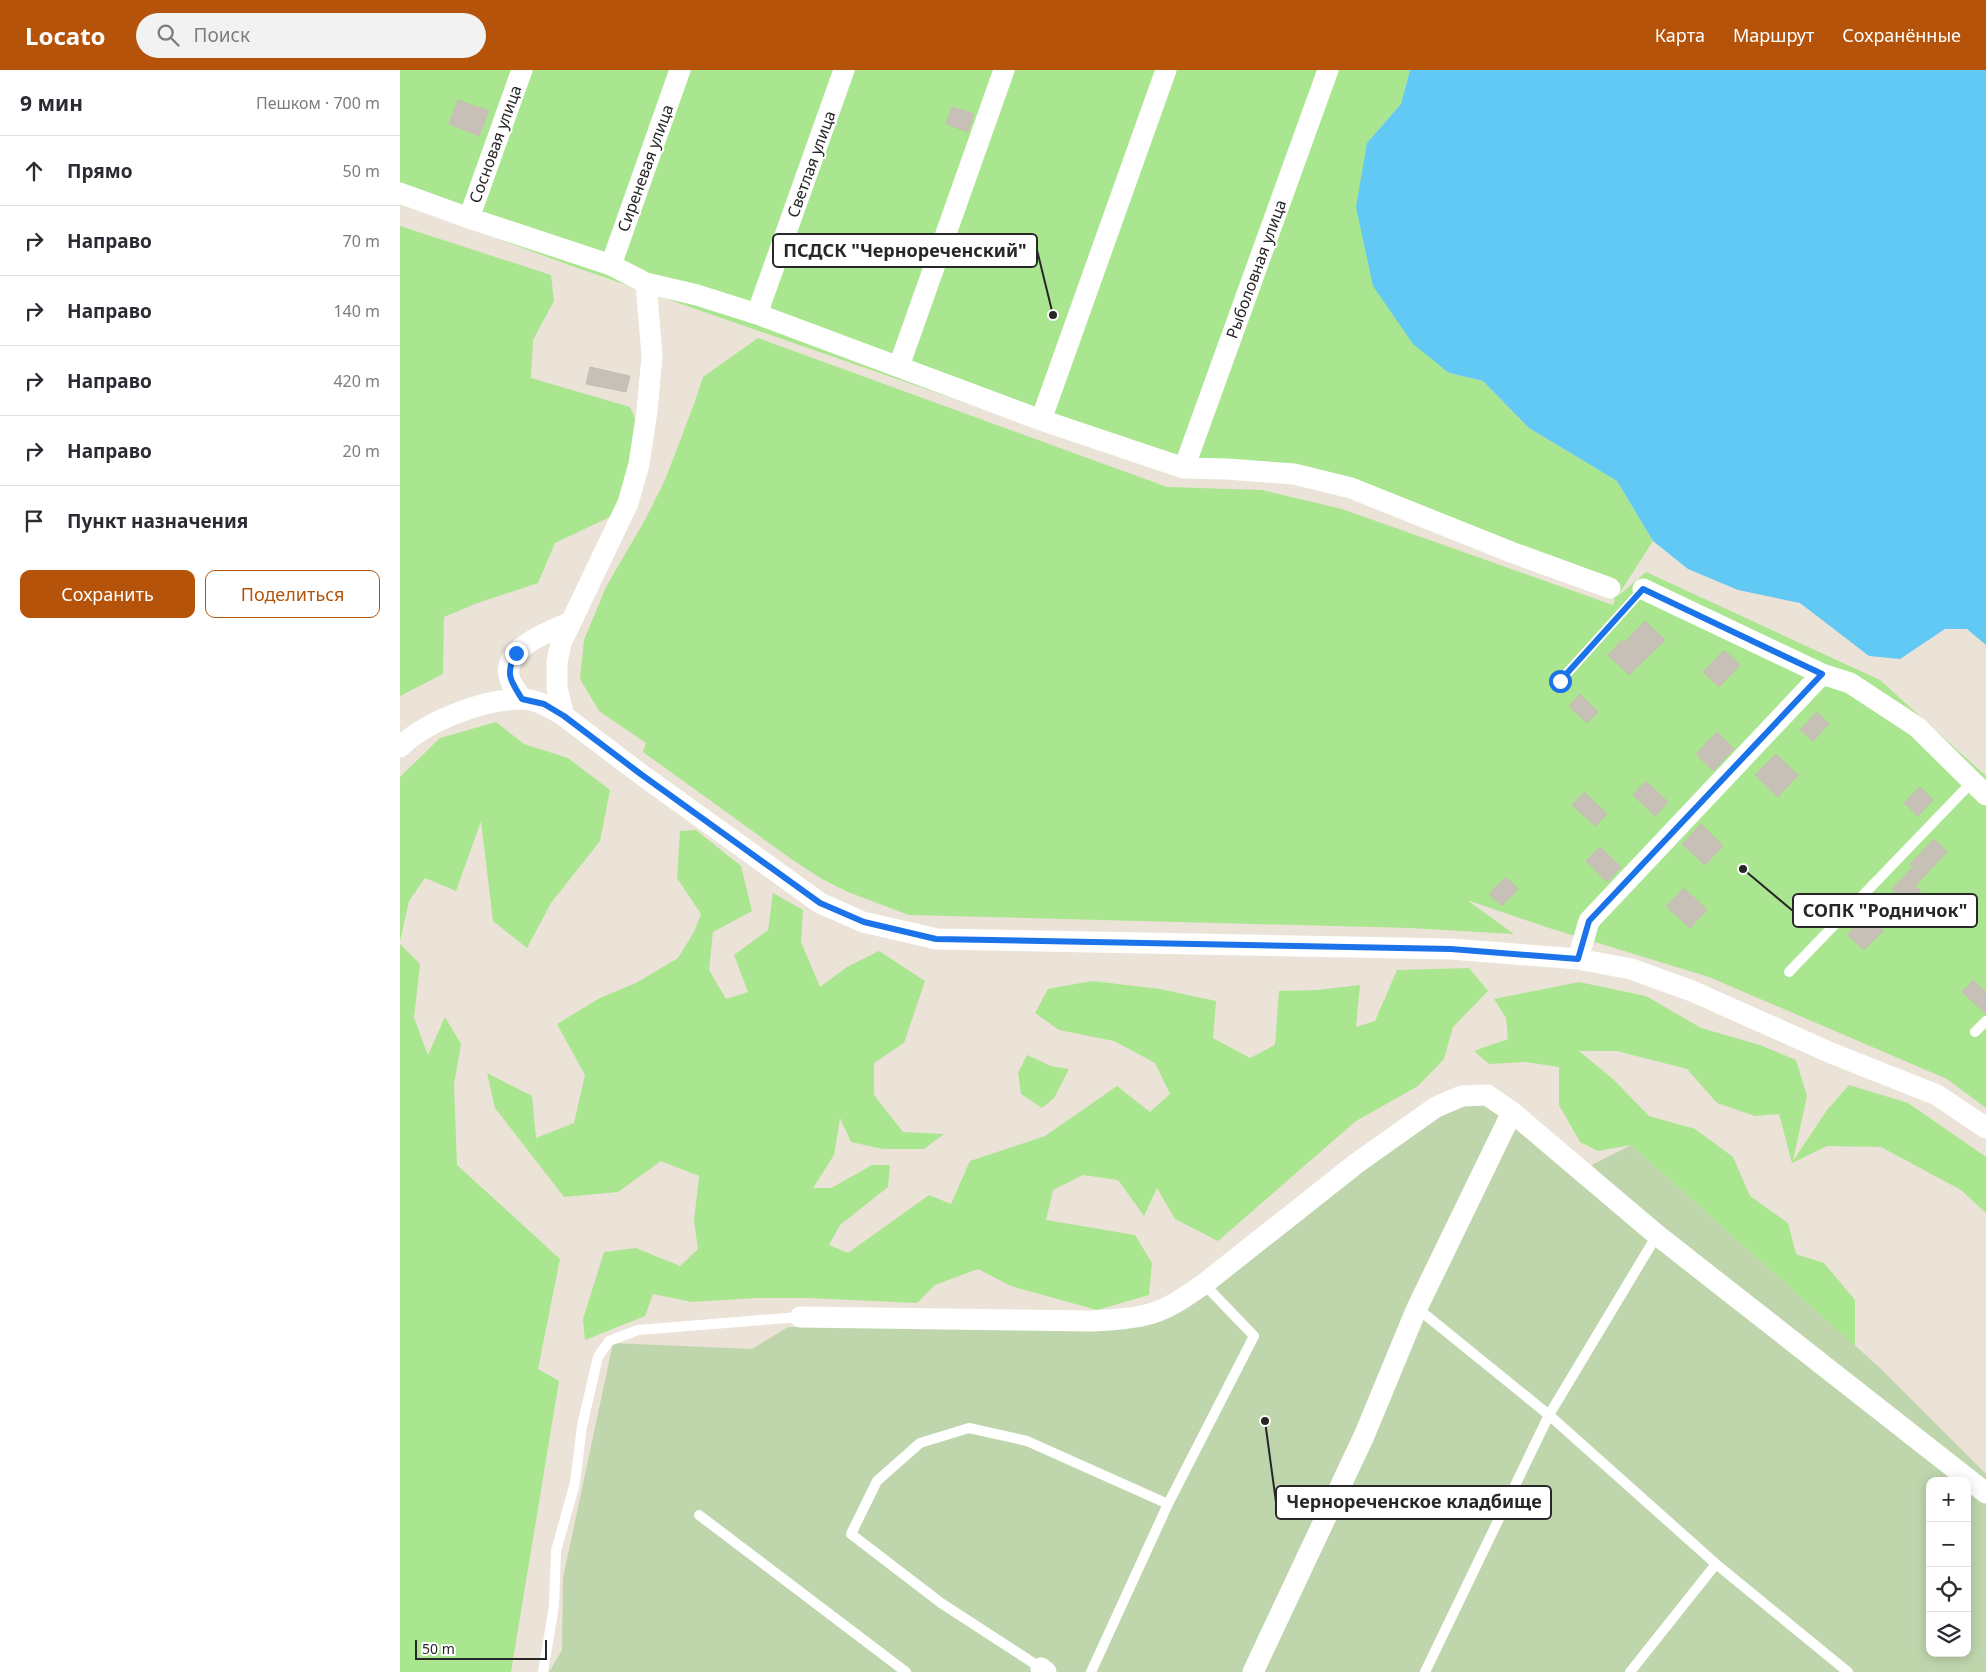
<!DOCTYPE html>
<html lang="ru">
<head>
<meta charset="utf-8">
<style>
	:root { --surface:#fff; --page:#f2f2f3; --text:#2b2b33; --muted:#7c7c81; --line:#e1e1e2; --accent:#b45309 }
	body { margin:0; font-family:"Noto Sans",sans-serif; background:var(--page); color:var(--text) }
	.controls { position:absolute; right:15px; bottom:15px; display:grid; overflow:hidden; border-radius:10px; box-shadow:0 2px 12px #0003 }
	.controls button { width:45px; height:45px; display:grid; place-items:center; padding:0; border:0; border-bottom:1px solid var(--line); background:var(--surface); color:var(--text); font:25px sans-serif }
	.scale { position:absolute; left:15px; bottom:12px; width:132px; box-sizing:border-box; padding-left:5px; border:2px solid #272727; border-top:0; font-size:14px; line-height:18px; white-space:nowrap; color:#272727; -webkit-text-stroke:4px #fff; paint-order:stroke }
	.stop { position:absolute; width:15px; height:15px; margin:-11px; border:4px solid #1a73e8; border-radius:50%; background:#fff }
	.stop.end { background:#1a73e8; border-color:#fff; box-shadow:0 1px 5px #0008 }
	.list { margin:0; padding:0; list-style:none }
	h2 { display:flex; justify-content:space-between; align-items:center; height:65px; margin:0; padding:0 20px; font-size:21px }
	h2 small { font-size:16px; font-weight:400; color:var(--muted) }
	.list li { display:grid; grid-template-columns:32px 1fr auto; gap:15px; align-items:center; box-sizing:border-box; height:70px; padding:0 20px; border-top:1px solid var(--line) }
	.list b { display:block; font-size:19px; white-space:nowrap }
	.list em { font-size:16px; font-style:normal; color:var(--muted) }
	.actions { display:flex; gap:10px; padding:15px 20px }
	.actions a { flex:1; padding:11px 0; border:1px solid var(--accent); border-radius:10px; text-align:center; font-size:18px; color:var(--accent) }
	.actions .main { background:var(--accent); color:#fff }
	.icon { flex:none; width:28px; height:28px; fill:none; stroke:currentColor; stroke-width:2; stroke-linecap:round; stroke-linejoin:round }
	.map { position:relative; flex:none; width:1586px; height:1602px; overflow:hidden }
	header { display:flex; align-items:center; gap:30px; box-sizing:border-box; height:70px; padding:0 25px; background:var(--accent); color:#fff }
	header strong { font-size:24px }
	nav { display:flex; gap:28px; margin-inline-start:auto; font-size:18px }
	.search { width:350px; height:45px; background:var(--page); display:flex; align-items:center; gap:12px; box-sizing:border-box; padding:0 18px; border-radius:28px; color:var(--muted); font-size:19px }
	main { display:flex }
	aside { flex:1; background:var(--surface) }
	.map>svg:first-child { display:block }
	.green { fill:#aae58f }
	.cemetery { fill:#bfd6ad; fill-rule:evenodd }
	.water { fill:#62c8f4 }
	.building { fill:#c6c0b7; stroke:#c6bfb1 }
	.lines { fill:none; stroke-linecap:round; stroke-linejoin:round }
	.service { stroke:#fff; stroke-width:10 }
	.minor { stroke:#fff; stroke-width:21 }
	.route { stroke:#1a73e8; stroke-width:6 }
	.labels { text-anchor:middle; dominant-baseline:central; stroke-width:4; stroke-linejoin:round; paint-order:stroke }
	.street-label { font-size:16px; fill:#272727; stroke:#fff }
	.leader { fill:none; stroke:#272727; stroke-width:2 }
	.callout-dot { fill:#272727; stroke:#fff; stroke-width:2 }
	.callout { fill:#fff; stroke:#272727; stroke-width:2 }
	.callout-label { font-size:18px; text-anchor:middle; font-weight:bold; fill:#272727 }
</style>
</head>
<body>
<header>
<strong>Locato</strong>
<div class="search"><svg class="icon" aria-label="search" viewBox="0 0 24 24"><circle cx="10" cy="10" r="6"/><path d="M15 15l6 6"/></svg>Поиск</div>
<nav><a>Карта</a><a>Маршрут</a><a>Сохранённые</a></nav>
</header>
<main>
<aside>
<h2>9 мин<small>Пешком · 700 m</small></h2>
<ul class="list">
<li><svg class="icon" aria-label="ahead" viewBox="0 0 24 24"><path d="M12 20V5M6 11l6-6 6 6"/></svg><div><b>Прямо</b></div><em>50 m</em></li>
<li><svg class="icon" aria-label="right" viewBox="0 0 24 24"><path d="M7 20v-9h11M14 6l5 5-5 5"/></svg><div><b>Направо</b></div><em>70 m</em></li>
<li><svg class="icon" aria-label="right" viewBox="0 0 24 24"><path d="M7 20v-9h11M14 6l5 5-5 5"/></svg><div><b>Направо</b></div><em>140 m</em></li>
<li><svg class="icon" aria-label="right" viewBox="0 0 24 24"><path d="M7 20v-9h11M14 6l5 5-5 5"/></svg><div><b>Направо</b></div><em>420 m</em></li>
<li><svg class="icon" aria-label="right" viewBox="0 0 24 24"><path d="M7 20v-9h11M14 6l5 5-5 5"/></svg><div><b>Направо</b></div><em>20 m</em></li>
<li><svg class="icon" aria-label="arrive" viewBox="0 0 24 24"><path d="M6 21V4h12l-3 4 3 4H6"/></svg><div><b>Пункт назначения</b></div></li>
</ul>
<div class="actions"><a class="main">Сохранить</a><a>Поделиться</a></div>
</aside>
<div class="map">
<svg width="1586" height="1602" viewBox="0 0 1586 1602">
	<rect width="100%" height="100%" fill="#ebe3d7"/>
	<path class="green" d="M0,0H1010L1001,34L967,73L1048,303L1083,311L1129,358L1217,411L1253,471L1217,527L1246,502L1480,610L1586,706V1038L1547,1009L1309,907L1149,858L1067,830L1114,864L1010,858L509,845L448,822L422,809L394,791L243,682L246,673L199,641L180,609L184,570L206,517L246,448L265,410L294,334L303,307L358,268L767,417L862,420L942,439L1213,535L1215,529L986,440L914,417L856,409L782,408L169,195L0,133Z
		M0,156L151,205L154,231L133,270L131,308L230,337L238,355V365L214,445L155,473L138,513L75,534L44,547L43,604L0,626Z
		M96,652L124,674L168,688L210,720L200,771L151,833L127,878L93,851L81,751L56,821L25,808L9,831L0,871V707L40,668Z
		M296,760L341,796L352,841L313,862L309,900L326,929L348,922L334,885L368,860L373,823L403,840L401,872L420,917L447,897L479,881L525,911L504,973L474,993V1025L503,1062L544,1064L524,1079H483L451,1072L440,1048L434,1085L413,1118H431L472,1095H490L488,1117L440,1155L429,1175L448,1183L529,1125L551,1134L570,1091L645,1066L717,1016L750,1042L770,1024L755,993L714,971L659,960L635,943L648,919L692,911L760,919L816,931L813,968L850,988L875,975L879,921L917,920L960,915L956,957L975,951L997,900L1069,898L1088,921L1053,957L1044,989L1018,1016L956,1051L818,1171L775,1149L757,1118L744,1146L718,1110L683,1105L653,1120L646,1150L735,1165L752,1193L749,1225L697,1240L611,1216L578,1199L535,1215L517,1233L408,1228H356L292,1232L253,1224L245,1246L185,1270L183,1249L204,1182L236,1178L280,1196L298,1179L294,1151L299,1106L261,1091L218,1122L164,1127L95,1038L87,1003L132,1026L136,1068L174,1053L185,1005L157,954L200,928L236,913L278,888L294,862L301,844L277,808L280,761Z
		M0,874L20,894L14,948L28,985L45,947L61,974L54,1014L57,1095L160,1189L138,1299L159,1311L111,1602H0Z
		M1179,912L1246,926L1301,958L1360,975L1396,990L1407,1026L1393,1091L1427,1040L1449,1015L1508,1033L1586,1087V1143L1561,1120L1481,1077L1427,1076L1392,1093L1379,1044L1355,1046L1317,1033L1287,999L1217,981H1179L1213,1009L1249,1046L1295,1059L1333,1087L1350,1126L1388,1153L1396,1184L1424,1193L1455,1230V1276L1231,1075L1198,1081L1180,1072L1159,1035V997L1126,992L1089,994L1074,981L1108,969L1106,948L1094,929Z
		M627,985L651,996L669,999L654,1028L642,1038L621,1024L618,1003Z"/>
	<path class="cemetery" d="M1085,1031L1178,1102L1231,1075L1479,1297L1586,1404V1602H149L162,1580L163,1508L213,1273L352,1279L388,1257H694L753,1248L964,1096L1051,1037ZM1530,1411H1567V1583H1530Z"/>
	<path class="water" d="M1010,0H1586V575L1567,559H1545L1500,589L1469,586L1400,533L1338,520L1288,499L1253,471L1217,411L1129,358L1083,311L1049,303L1013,274L973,216L956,137L967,73L1001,34Z"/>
	<path class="building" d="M58,30L89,41L79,66L49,54Z
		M552,37L574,44L568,62L546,54Z
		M190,297L230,306L226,322L186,314Z
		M1245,551L1265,570L1229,605L1208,585L1222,570L1224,573Z
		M1324,580L1340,595L1319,617L1303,602Z
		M1180,624L1198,642L1187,653L1169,636Z
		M1417,642L1429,654L1413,671L1400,660Z
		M1317,662L1334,679L1313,701L1296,684Z
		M1376,684L1398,705L1378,727L1355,705Z
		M1246,711L1268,732L1255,746L1233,725Z
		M1520,717L1533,730L1518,746L1504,733Z
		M1184,722L1207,744L1195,756L1172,735Z
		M1301,754L1323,776L1305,795L1282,774Z
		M1534,769L1547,782L1515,816L1521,821L1509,834L1492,819L1513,797L1510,794Z
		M1200,777L1221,797L1207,812L1186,791Z
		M1106,807L1118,819L1102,836L1089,824Z
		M1284,818L1307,840L1290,858L1266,836Z
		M1466,845L1483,861L1464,880L1447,865Z
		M1573,910L1586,922V944L1562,922Z"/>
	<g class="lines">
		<path class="service" d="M1160,611L1243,519
			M1389,902L1572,712
			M1575,962L1586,951
			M1017,1238L1149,1345L1316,1494L1448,1602
			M299,1445L506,1602
			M641,1598L541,1533L451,1464L477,1411L520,1373L569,1358L627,1371L768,1434
			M143,1602L154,1536L156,1481L175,1413L182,1356L198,1287L209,1271L238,1260L400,1247
			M691,1602L768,1434L854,1266L804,1214
			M1025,1602L1149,1345L1257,1165
			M1230,1602L1316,1494"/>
		<path class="minor" d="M0,123L69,148L211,195L246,213L297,225L357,244L641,350L784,398L827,399L894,404L951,418L1111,482L1210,518
			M69,148L122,0
			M211,195L280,0
			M246,213L252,286L247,341L239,394L228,433L161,573L157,592V618L164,646L242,705L420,833L463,852L537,869L1051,879L1178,889L1231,899L1292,921L1431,983L1537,1025L1586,1058
			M357,244L444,0
			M499,296L604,0
			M641,350L766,0
			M784,398L928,0
			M1243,519L1422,604L1450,613L1517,657L1586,725
			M122,629C118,623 114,618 111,612C96,580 150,561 171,552
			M0,677C26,651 85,629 121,629C137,629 151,638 164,646
			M1178,889L1189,851L1422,604
			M400,1247L691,1251C711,1250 733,1249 753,1243C772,1237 788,1225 804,1214L957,1093L1036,1037L1062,1026L1087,1025L1112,1042L1257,1165L1586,1423
			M641,1598L646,1602
			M853,1602L964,1366L1017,1238L1112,1042"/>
	</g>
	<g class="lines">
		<path class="route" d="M116,583C105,604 110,610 122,629L144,634L164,646L242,705L420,833L464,852L536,869L1051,879L1178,889L1189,851L1422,604L1243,519L1160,611"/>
	</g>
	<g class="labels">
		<g class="street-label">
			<text transform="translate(95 74) rotate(-70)">Сосновая улица</text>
			<text transform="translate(411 94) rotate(-70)">Светлая улица</text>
			<text transform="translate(245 98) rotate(-70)">Сиреневая улица</text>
			<text transform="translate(856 199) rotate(-70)">Рыболовная улица</text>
		</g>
	</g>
	<path class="leader" d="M653 245L637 180M1343 799L1393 841M865 1351L876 1432"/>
	<g class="callout-dot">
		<circle cx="653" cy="245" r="5"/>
		<circle cx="1343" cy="799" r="5"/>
		<circle cx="865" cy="1351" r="5"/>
	</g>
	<g class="callout">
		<rect x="373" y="164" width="264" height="33" rx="5"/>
		<rect x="1393" y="824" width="184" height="33" rx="5"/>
		<rect x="876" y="1416" width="275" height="33" rx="5"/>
	</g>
	<g class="callout-label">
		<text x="505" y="187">ПСДСК "Чернореченский"</text>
		<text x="1485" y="847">СОПК "Родничок"</text>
		<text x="1014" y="1438">Чернореченское кладбище</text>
	</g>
</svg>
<div class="controls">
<button>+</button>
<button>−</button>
<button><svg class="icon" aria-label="locate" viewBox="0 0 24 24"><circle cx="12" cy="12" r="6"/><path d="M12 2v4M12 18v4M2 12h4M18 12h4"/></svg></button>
<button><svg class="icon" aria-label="layers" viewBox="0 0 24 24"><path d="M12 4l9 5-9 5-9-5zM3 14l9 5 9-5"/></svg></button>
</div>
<div class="scale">50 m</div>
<div class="stop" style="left:1160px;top:611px"></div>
<div class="stop end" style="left:116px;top:583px"></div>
</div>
</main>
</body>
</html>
